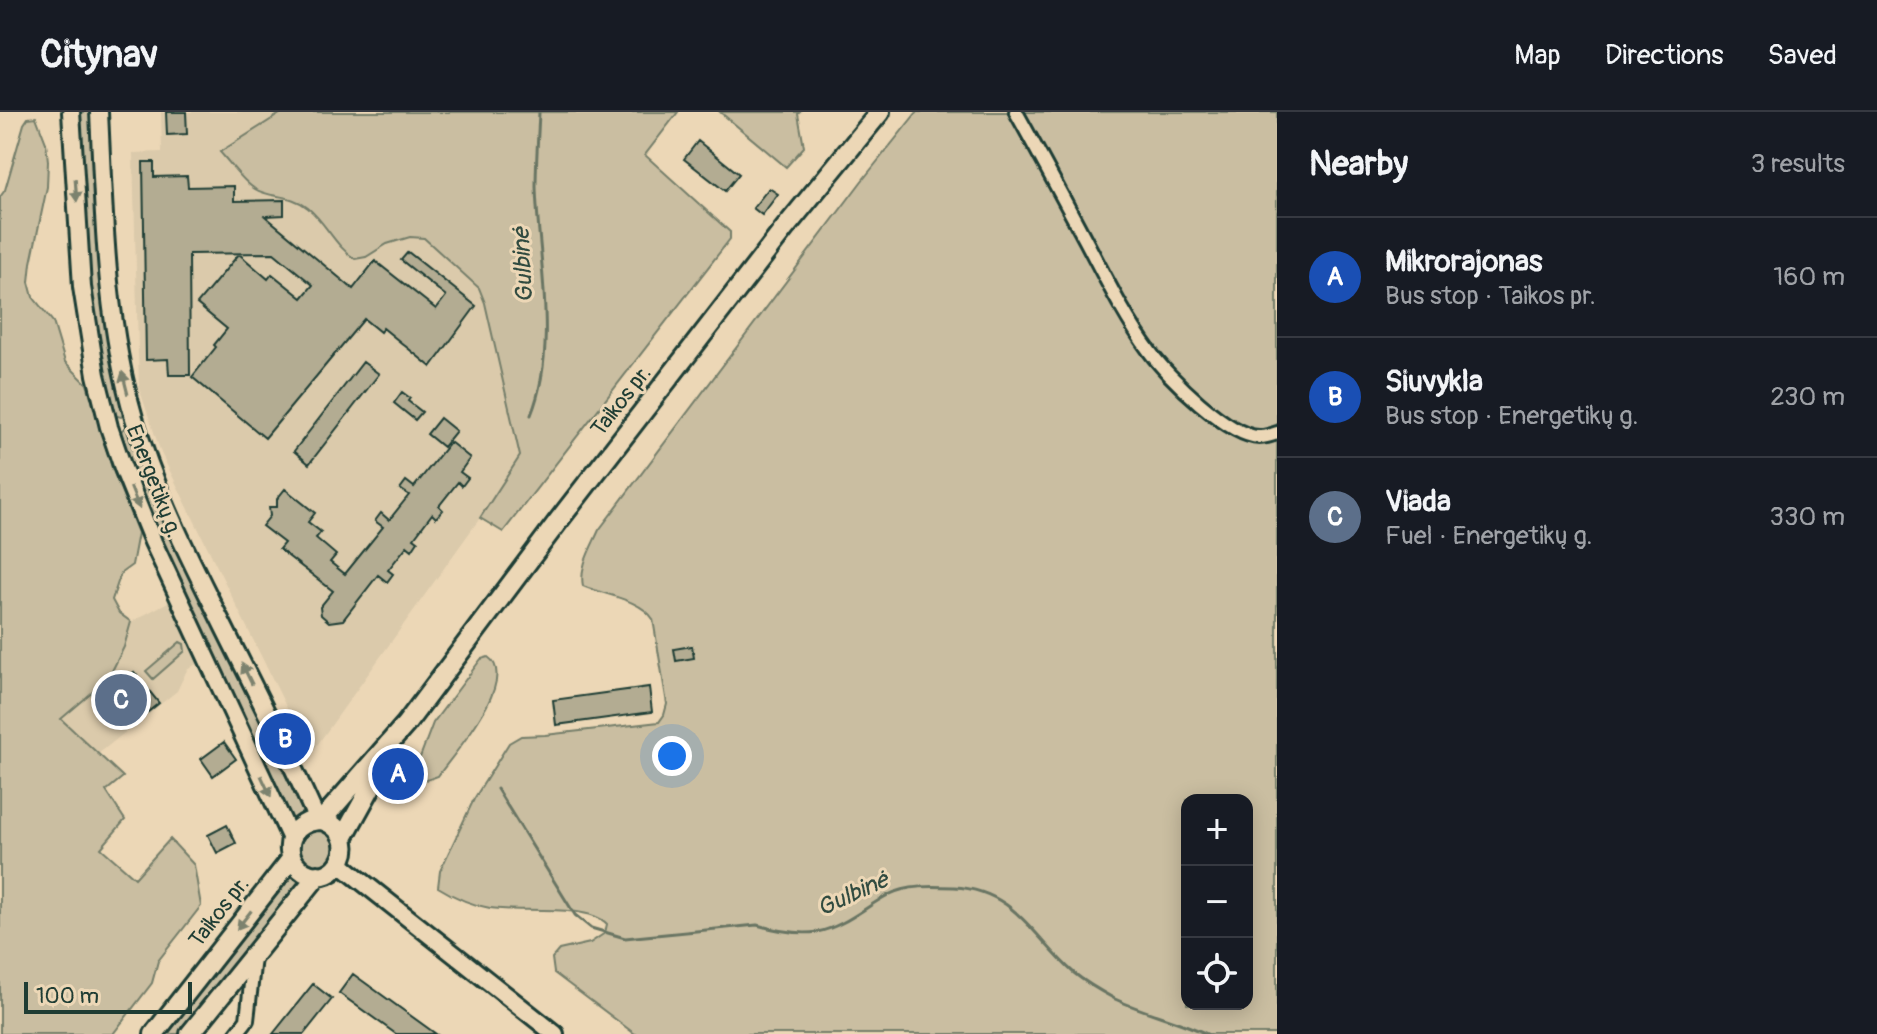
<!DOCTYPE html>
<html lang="en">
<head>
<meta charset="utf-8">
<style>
	:root { --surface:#171b24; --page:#242831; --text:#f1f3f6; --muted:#9ea1a6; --line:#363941; --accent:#d1495b }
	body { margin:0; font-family:Pangolin,sans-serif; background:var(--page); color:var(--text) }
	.controls { position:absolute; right:24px; bottom:24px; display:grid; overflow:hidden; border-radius:16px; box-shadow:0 4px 20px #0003 }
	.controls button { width:72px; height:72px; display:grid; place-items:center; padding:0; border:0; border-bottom:2px solid var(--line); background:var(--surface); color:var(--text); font:40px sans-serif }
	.scale { position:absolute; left:24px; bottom:20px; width:168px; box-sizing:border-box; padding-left:8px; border:4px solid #1f3d34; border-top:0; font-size:22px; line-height:28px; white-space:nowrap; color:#1f3d34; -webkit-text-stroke:6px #ecd7b6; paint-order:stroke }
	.you { position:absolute; left:672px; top:644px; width:28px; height:28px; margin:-20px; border:6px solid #fff; border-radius:50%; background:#1a73e8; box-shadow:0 0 0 12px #1a73e833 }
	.badge { display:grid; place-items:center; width:52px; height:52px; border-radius:50%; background:var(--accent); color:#fff; font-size:26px; font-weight:700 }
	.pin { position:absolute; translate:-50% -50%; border:4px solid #fff; box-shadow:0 2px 8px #0006 }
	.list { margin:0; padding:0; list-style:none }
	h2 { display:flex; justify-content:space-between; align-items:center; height:104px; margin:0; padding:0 32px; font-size:34px }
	h2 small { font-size:26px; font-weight:400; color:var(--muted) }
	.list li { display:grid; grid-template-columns:52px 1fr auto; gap:24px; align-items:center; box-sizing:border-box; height:120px; padding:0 32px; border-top:2px solid var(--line) }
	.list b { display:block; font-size:30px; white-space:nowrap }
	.list p { margin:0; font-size:26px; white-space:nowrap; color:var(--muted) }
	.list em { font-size:26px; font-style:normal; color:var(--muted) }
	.icon { flex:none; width:44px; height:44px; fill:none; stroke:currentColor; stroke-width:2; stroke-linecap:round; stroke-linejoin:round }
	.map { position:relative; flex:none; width:1277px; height:922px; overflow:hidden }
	header { display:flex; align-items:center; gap:48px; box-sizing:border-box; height:112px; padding:0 40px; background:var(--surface); border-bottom:2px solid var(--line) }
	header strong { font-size:38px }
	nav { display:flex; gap:44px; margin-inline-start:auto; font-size:28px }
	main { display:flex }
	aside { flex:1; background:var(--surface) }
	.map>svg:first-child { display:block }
	.built { fill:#dbcaab }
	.green { fill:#cabea1; stroke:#747e6a; stroke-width:2; fill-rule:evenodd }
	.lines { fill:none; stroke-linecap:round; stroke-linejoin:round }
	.stream { stroke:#697563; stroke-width:3 }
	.building { fill:#b3ac92; stroke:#1f3d34; stroke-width:2 }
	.street-casing { stroke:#1f3d34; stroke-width:18 }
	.secondary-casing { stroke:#1f3d34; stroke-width:22 }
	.primary-casing { stroke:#1f3d34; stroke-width:24 }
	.street { stroke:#ecd7b6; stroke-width:12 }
	.secondary { stroke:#ecd7b6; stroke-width:16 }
	.primary { stroke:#ecd7b6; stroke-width:18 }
	.oneway { fill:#7b826e }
	.labels { text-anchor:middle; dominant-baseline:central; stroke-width:6; stroke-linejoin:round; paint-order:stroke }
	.street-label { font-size:22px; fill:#1f3d34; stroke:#ecd7b6 }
	.water-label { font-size:24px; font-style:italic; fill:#314b40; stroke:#ecd7b6 }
</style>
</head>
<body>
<header>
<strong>Citynav</strong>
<nav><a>Map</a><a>Directions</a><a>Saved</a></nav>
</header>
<main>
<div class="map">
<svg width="1277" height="922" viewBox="0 0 1277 922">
	<rect width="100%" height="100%" fill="#ecd7b6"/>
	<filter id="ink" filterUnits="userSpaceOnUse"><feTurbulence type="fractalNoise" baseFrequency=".0125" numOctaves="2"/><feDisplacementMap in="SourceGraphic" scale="16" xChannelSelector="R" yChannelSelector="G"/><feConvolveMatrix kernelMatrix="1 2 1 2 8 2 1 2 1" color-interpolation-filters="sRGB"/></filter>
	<g filter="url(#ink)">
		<path class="built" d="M161,0H283L221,40L253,76L263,81L290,85L309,96L345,141L366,145L387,132L410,125L424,126L480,176L485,191L520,344L480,406L310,643L161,341L139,276L133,41L162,40Z
			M170,489L199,550L187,558L177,579L98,642L61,607L108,567L124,535L131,510Z"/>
		<path class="green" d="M78,0H93L126,300L121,305L113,303C88,204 84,102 78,0Z
			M283,0H678L645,43L730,120V127L503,420L480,406L520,344L485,191L479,176L424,126L410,125L387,132L366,145L355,147C335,134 326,111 308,96C290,81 271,87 255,77C243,70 230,51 220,40Z
			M720,0H800L798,2L804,35L786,55Z
			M917,0H1277V922H635L554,861L552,846L559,838L590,831L605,821L607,812C587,791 519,801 490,796C470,793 454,785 438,775L440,759L474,687L509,631L521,624L545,623L659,610L664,603L667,592L653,507C640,487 604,483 583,474C579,455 591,436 599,418L861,70ZM1187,688H1247V892H1187Z
			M36,5L46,31L48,49L47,75L31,151L29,170L33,185L53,210L65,250L87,272L112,356L138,421L132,453L121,461L112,488L119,501L131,510L124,535L108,567L61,607L123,665L106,679L125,708L101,736L135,766L170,727L194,753L201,794L158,849L152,871L113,922H0V85L5,78L24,12L28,6Z
			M125,316L132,319L177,435L303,700V703L295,709L292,707L201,517L151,407L119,324L122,318Z
			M180,530L184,532L185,539L153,567L146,559Z
			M488,545C520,567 453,643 438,664L427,668L418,664L416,656L433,611L481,547Z
			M299 735a19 19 0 1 1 38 0a19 19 0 1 1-38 0Z
			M291,761L300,765L299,771L181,922H164Z"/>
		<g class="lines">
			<path class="stream" d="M531,303C559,233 538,148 536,75C536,50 538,25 539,0
				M497,677L575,803L591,816L625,826L757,813C775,818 798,823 817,820C844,815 865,795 888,783C908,773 932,774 954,775C1015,778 1033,825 1074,861C1085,870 1102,880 1115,887C1145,901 1177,908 1207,922"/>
		</g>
		<path class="building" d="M166,0H186L187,22L167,23Z
			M698,29L739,62L725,79L684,47Z
			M143,50H154V65L187,64L188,75L234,74V89L284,88V103L265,104L353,177L375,149L436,197L446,184L401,148L408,140L476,194L431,255L383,216L380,220L364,207L265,326L192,265L216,235L214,233L227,217L197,192L239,142L268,167L272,162L302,186L313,173L274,141L189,142L190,263H169L168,247L146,248Z
			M769,76L778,82L762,103L753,96Z
			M363,250L379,262L309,352L294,339Z
			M402,280L410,286L408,289L422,300L415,308L394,291Z
			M440,306L456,319L443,335L427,322Z
			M450,330L470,346L460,360L468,366L462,374L458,370L439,394L443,398L436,406L432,402L414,426L418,429L412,438L407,434L388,458L393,462L387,470L378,463L343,508L329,510L321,503L320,495L333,479L279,437L284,431L262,414L270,404L269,395H277V387L285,377L315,401L308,410L321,420L316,426L336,443L330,450L345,462L383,415L375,409L381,401L389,408L409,383L400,377L406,369L414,375Z
			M692,534L694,546L676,549L674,537Z
			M134,560L159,591L148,600L135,584L115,600L108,591L127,575L123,570Z
			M649,575L652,600L556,613L553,588Z
			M224,630L236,647L213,664L201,647Z
			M227,713L236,731L217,741L208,723Z
			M353,862L436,922H396L339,881Z
			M313,872L332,887L304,922H273Z"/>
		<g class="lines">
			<defs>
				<path id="street" d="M1016,0C1040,43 1063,86 1086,129C1106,167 1125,206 1150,240C1168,265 1228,324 1259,325C1265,325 1272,323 1277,321
					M236,922L247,908L254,845"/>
				<path id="secondary" d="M71,0L82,175L96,263L109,315L123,356L153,430L291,727
					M99,0C104,103 105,206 134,306C152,368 180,427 209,485C245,559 284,632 317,708
					M340,752L555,922"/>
				<path id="primary" d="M322,708C366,723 337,779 304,760C297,755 291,748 290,739C288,720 303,708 322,708L406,612L559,408L785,116L880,0
					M343,726L391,639
					M154,922L292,746
					M190,922L318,763"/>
			</defs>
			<use href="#street" class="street-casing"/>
			<use href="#secondary" class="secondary-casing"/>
			<use href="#primary" class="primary-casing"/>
			<use href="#street" class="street"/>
			<use href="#secondary" class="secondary"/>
			<use href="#primary" class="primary"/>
		</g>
		<defs><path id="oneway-solid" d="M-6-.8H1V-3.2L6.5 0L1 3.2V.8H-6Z" transform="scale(2)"/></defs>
		<g class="oneway">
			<use href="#oneway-solid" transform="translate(76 78) rotate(86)"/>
			<use href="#oneway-solid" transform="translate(125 271) rotate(-104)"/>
			<use href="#oneway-solid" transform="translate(135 386) rotate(68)"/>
			<use href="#oneway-solid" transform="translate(247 562) rotate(-116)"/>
			<use href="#oneway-solid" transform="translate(266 674) rotate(65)"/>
			<use href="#oneway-solid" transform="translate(244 808) rotate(128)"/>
		</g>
	</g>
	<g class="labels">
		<g class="street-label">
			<text transform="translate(621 289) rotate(-52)">Taikos pr.</text>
			<text transform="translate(154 369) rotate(69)">Energetikų g.</text>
			<text transform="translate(219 800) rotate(-52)">Taikos pr.</text>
		</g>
		<g class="water-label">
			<text transform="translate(523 153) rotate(-93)">Gulbinė</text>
			<text transform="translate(853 782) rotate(-25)">Gulbinė</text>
		</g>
	</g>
</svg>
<div class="controls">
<button>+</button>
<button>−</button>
<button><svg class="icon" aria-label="locate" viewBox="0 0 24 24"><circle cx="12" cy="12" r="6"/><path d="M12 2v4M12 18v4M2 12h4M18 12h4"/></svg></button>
</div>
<div class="scale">100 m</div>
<div class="you"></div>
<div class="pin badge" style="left:398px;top:662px;background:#1a4fb4">A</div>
<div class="pin badge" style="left:285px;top:627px;background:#1a4fb4">B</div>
<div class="pin badge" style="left:121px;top:588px;background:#5c6f8a">C</div>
</div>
<aside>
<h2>Nearby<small>3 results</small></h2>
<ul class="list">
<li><span class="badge" style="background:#1a4fb4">A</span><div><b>Mikrorajonas</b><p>Bus stop · Taikos pr.</p></div><em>160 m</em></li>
<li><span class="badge" style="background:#1a4fb4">B</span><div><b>Siuvykla</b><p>Bus stop · Energetikų g.</p></div><em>230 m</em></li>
<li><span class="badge" style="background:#5c6f8a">C</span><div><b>Viada</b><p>Fuel · Energetikų g.</p></div><em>330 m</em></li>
</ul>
</aside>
</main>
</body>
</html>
